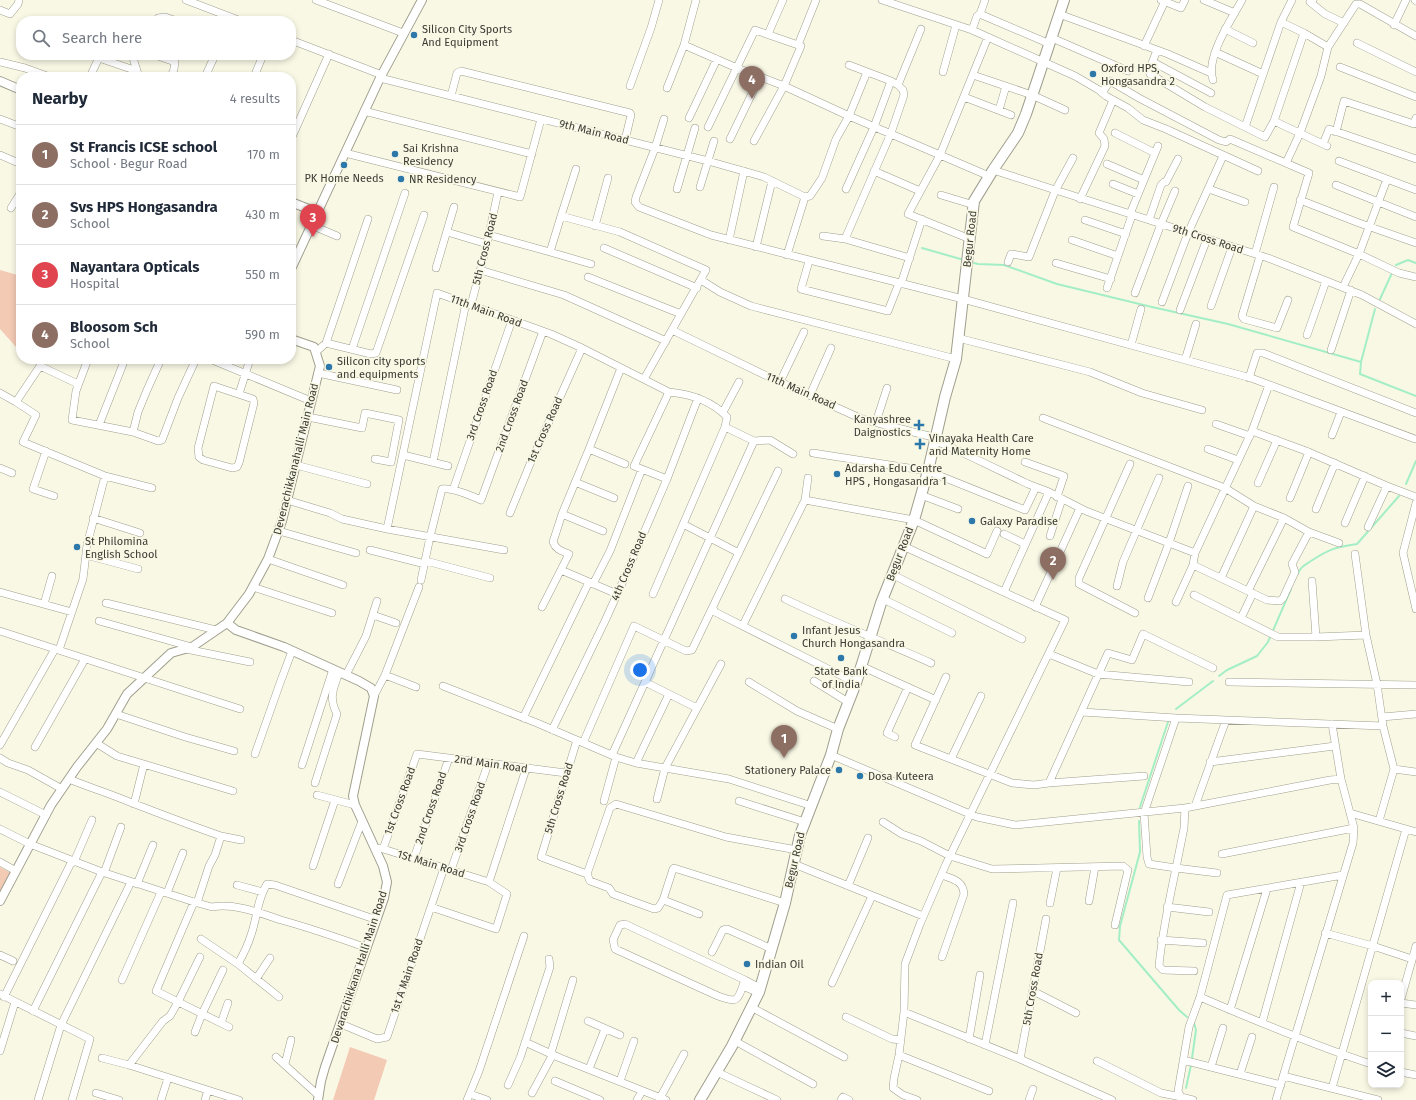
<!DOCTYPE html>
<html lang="en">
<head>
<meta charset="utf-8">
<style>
	:root { --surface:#fff; --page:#f2f2f3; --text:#1f2937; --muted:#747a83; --line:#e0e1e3; --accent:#b45309 }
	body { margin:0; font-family:"Fira Sans",sans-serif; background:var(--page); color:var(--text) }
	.controls { position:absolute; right:12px; bottom:12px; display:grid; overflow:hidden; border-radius:8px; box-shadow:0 2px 6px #0003 }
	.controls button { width:36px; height:36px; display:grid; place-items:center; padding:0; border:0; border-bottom:1px solid var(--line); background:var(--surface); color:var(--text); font:20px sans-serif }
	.you { position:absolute; left:640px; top:670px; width:14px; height:14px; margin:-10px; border:3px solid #fff; border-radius:50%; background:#1a73e8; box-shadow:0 0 0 6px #1a73e833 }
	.badge { display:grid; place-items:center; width:26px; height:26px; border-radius:50%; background:var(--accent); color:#fff; font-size:13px; font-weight:700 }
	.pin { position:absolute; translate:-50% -33px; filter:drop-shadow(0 1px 2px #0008) }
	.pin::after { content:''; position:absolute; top:21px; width:14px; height:12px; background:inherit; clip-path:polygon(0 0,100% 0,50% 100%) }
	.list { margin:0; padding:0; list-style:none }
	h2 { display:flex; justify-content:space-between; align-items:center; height:52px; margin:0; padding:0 16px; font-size:17px }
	h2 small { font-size:13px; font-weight:400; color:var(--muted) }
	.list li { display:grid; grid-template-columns:26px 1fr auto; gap:12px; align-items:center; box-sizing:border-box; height:60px; padding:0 16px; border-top:1px solid var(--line) }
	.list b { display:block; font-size:15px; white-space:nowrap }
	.list p { margin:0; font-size:13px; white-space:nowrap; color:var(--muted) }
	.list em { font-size:13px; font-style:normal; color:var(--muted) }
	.icon { flex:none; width:22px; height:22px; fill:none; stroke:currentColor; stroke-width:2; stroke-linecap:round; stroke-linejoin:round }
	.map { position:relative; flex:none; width:1416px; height:1100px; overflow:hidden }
	.search { position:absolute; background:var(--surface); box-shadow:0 2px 6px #0003; left:16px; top:16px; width:280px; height:44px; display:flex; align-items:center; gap:10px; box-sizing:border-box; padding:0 14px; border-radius:16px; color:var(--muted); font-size:15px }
	.panel { position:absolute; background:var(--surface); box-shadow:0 2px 6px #0003; left:16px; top:72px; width:280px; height:292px; border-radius:16px }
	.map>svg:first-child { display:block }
	.green { fill:#f3cab4 }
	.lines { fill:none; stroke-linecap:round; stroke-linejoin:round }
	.stream { stroke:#a4eec6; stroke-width:2 }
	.minor-casing { stroke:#a09f8e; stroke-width:8 }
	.tertiary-casing { stroke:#a09f8e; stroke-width:10 }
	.secondary-casing { stroke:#a09f8e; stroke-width:12 }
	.minor { stroke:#fff; stroke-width:7 }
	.tertiary { stroke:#fff; stroke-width:8 }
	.secondary { stroke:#fff; stroke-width:10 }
	.poi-dot { fill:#2c78ab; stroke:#f9f8e5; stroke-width:1.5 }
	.labels { text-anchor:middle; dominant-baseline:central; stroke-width:3.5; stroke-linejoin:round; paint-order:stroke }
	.poi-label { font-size:11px; fill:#3b3b34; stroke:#f9f8e5; text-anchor:start }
	.street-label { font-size:11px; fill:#3b3b34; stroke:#f9f8e5 }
</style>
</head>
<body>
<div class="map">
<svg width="1416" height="1100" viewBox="0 0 1416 1100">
	<rect width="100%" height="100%" fill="#f9f8e5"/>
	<path class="green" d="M0,270L21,276V340L16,347L0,329Z
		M0,867L11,873L0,892Z
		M350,1047L387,1060L374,1100H333Z"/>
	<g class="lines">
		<path class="stream" d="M922,248L964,260
			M970,262L978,264L1004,265L1057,284L1152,307L1228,324L1361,362
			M1396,265L1408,260L1416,263
			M1380,299L1392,273
			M1375,309L1361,362L1360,374L1416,396
			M1406,484L1416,461
			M1298,574C1300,567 1305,565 1311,561C1329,549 1336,547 1357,544L1399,496
			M1219,676L1227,670L1257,656L1268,642L1291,589
			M1176,709L1213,681
			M1140,807L1168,722
			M1139,821L1140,852L1120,926L1119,940L1179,1010L1187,1017
			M1192,1058L1196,1030L1194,1023
			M1186,1088L1191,1065"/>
		<defs>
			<path id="minor" d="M186,0L241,21
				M316,0L403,33
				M882,0L972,30L1075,76L1099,90L1106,96L1128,108L1143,120L1166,129L1258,171
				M985,0L980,14L982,15L1050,44
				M1161,0L1181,8L1185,0
				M1204,0L1235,13
				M1313,0L1310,2L1325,14L1344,23
				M1415,0L1416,1
				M0,10L10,14L18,4L19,0
				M1059,14L1168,54L1211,73
				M156,21L158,18L165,17L177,21
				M1281,22L1304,33L1328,47
				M1394,25L1406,0
				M1225,29L1253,43
				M972,30L977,16L980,14
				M768,34L783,0
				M1052,38L1128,71
				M291,40L382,75
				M1357,43L1416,72
				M684,45L737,68L784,86L849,116L989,176
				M798,45L816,0
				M1144,46L1165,1
				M1157,50L1149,71L1150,74L1205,107L1265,137L1274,121L1304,33
				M1215,52L1263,74
				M132,55L139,77
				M155,55L175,62L174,69L171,77
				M99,58L137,71
				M0,62L25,68L50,77
				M1153,62L1211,93
				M849,65L891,81L898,85L921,29
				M1340,67L1416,97
				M943,72L956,25
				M973,75L1032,95L1065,110
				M90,77L100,55
				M205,77L215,55
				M254,77L263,55
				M380,78L708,161L764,177L805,197
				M1213,80C1205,58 1231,20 1242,0
				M898,85L903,90L904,95L891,133L845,239L910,258
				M630,86L651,28L659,0
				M667,88L684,45L696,0
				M1102,93L1110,81L1139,98L1219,140L1226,142L1230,139L1309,173L1293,227L1359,254L1399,273L1416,277
				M451,96L457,73L461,71L630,113L631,115L625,140
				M964,97L1011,115
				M999,110L1006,86
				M364,111L532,154
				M689,118L717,59
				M0,119L21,127
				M664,119L655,148L636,197L635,202L639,207L711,235L963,299L1251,378L1415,439
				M1274,121L1327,146
				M708,127L755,30L801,46L784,86L754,141
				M1245,127L1281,22L1292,0
				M1336,132L1344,101L1414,124L1416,118
				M1115,133L1155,153
				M291,139L329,54
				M730,139L760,77
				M1323,144L1329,129L1416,159
				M345,153L520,197L541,119
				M0,155L21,164
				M1339,161L1416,190
				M1286,163L1300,133L1321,76L1328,47L1356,4H1360L1416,36
				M1107,164L1144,180
				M993,170L1268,258L1362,295L1416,324
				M874,171L920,191
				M1113,184L1138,194
				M1336,185L1416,217
				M700,187L714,141
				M677,189L695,128
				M846,189L874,127L891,81
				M1209,189L1245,202
				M941,195L974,205
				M805,197L810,196L822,178L836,139L849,116L867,72
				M1080,199L1105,146L1104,139L1099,133L1113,100
				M1300,200L1359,223L1416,243
				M11,208L21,192
				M1130,214L1158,146
				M561,216L576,169
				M1085,220L1126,234
				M1149,220L1161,185L1164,182H1166L1178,159
				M311,225L337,236
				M595,226L608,178
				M447,232L487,244
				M489,235L550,252L561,216L620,232L706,270L644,379
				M823,236L845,239
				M970,239L908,214L940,155L988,37
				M729,240L744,171
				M1072,240L1118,256
				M756,247L772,181
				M604,248L697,288
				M550,252L591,264
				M1255,254L1274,187
				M787,255L805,197
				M1260,256L1242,316L1244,319L1277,328L1288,300
				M809,261L801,289L888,311L899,283
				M1008,262L1011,254H1012L1029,257L1055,191L1073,158
				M1056,263L1111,279
				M436,268L454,207
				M480,270L564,295L666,341
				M588,277L681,314
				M701,280L720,292L751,306L956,359
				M901,284L922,219
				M1343,287L1359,254L1387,179
				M1107,288L1132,215
				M1135,293L1161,224L1175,191
				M1162,302L1188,233L1223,156
				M471,305L485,252L498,192
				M1211,306L1232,247
				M1180,310L1207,239
				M672,330L769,377L862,419L937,438
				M1307,335L1326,281
				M958,338L1090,372L1142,393L1202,410
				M326,343L371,354L376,353L424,215
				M1131,345L1141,309
				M352,349L405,193
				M1331,350L1351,290
				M316,352L326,343L368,219
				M88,359L76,391L72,420L133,432
				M161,359L147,390L138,412L133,432L158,441L162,440L178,398L196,359
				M210,359L311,401
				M1185,360L1196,324
				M40,366L78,384
				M318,373L397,390
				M1249,378L1257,353H1263L1416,413
				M780,382L804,332
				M1269,385L1252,431L1195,553L1193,565L1267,600L1280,601L1283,598L1295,572L1292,564L1309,532
				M214,386L253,399L254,403L239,463L237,467L232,468L203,460L199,457L198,448Z
				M0,393L16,402L36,415L23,442L105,476L152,488
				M239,394L250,359
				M810,395L831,348
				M16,402L40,366L43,359
				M723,412L739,382
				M308,417L362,428L365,413L399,420L391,462L375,459
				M1043,418L1225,488L1254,506L1284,518L1309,532L1339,543
				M876,422L887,388
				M1216,424L1250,436
				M99,425L125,359
				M725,427L754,441L770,440L793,454
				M1252,431L1306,451L1387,486L1416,497
				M1332,435L1341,412
				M936,441L959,451L1028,484L1049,492L1086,511L1195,553
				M589,449L621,368
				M1208,449L1238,460
				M46,451L33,489L54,496
				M813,453L928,471L1025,510L1036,487
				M403,455L448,466
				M433,462L466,303
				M1025,462L1064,476L1057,497
				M1130,464L1079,578V584L1135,613
				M296,465L367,484
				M0,468L12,473
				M667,479L634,466L669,392
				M575,482L614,498
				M1258,483L1277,440
				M453,490L512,320
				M921,495L958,509
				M1290,498L1309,452
				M287,500L330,513L342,519L387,529L504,550
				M805,500L914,520L987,554L997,531
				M1416,503L1403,553L1416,609
				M1316,509L1335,463
				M510,513L530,464L582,348
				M562,514L603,531
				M93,518L140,533
				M1345,523L1365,476
				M683,524L739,553
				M1368,527L1387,486
				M387,529L437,293L551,334L582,348L669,392C690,394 712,401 727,417L725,427L653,594
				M279,531L356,553
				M1004,534L1025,544
				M1050,536L1062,499
				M903,546L1065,620L946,864L920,924L905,964L904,1012L899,1055L894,1078L893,1088L903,1095L917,1100
				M370,550L425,564
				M1355,554L1366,635L1377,684L1383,726L1394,769L1379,821
				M86,555L138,569
				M268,559L343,585
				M426,561L490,578
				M561,570L617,594
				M893,575L1022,639
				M1221,578L1254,506
				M421,580L430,537L442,489C451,487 472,496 481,500L543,331
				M1312,581L1316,637
				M593,584L610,551L642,469
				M1117,586L1123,562L1159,478
				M253,587L332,613
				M1248,591L1284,518
				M0,592L72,612
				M1004,592L1049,492
				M1194,595L1278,637H1316L1366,635
				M1148,598L1169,543L1188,486
				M785,599C833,622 882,641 931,663
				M883,599L952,633
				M1176,602L1193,565
				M106,603L216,630
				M44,604L52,576
				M542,607L569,554C562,551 556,550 553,542L562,514L589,449L625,464
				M1035,607L1080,508
				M713,608L715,612L856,683
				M373,615L396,623
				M1241,618L1253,593
				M99,621L192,647
				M743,625L805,500L808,478
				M0,631L240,709
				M186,649L250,662
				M59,650L83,579L87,545L105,476
				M1049,654L1098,674L1189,682
				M861,666L936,700
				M346,675L366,636L377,601
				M385,675L416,687
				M946,677L915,745L1012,783L1034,785L1049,783L1108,653L1132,660L1143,634L1213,668
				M814,681L848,702
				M645,682L697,708
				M749,682L797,711L838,729
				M1229,682L1416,685
				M443,686L537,723L616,757L636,763L729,779L812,806
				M374,696L385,675L419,587
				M1082,712L1176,718L1383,726
				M116,714L185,737L234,751
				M1382,717L1416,714
				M523,718L589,582
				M1176,718L1144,813L1147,857L1149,864L1176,868L1184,828L1185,808
				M1332,724L1341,779
				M552,730L605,621L624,579L667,479L698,398
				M895,737L887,733L908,687
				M577,740L541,857L587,874L590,881L609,888L613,894L654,909L658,908L663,900L666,901L699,914
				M96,743L117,756L233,791
				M583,743L634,626L686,651L692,650L778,471
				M0,745L55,649
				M35,747L85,659
				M255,754L280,683L292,651
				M612,755L754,441
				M831,755L977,817L1015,825L1185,808L1330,780L1341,779L1354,828L1353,843L1276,1100
				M0,758L8,763L28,770L62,789
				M951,759L981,696
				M1210,762L1335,746
				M636,763L669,694
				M302,765L333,669
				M1394,769L1416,772
				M69,779C88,787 108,793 127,801C158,813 189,825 221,836L215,855L209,866L197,903
				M315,783L337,714C328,696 334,689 339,672
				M1049,783L1144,776
				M0,792L46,815
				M317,795L355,805
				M657,799L665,768L721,664
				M604,801L616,757
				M739,801L805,822
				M134,804L144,764
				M1195,806L1226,720
				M1350,813L1416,832
				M883,822L902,834L921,841L950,856L992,869L1123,866L1128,870L1115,925
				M0,829L30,844L102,872L194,902L212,907C235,903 260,913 281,920C310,928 339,938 367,948
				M221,836L241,840
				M380,848L489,882L507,894L496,929L431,907
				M383,849L417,754L566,773
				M1222,854L1354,828
				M414,858L449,758
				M0,862L16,871
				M74,862L92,820
				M794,864L923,916
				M313,866L335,800
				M451,870L488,764
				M104,873L121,827
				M587,874L610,808L616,804L726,837L797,850
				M942,875C952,879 963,880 964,894L942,957
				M489,882L526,769
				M137,884L153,845
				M338,884L362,821
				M237,885L263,892
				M848,886L868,838
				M167,893L183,853
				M663,900L673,869L674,868L785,903
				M1089,901L1095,867
				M194,902L156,991L229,1027
				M1050,903L1057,868
				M1167,907L1209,912
				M1325,933L1373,946L1412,959
				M201,939L238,964L279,997
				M1161,940L1203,943
				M712,952L723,930L727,929L772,949
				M0,955L13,961
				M238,964C243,955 248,945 251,935C257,919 257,899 267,884L275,885L377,920
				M1194,971L1163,970L1159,966C1162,933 1169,901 1176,868L1217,873
				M256,979L270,958
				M122,980L161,892
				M745,980C737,1000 740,1004 718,996L615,949L613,940L620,925L625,924L745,980L760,988
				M832,983L872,896
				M743,986L759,993
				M1033,991L1076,1013
				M0,994L90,1039L72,1100
				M4,997L72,861
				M1200,997C1256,1021 1313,1045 1371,1064
				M1401,999L1416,946
				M1401,1003L1416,1005
				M751,1007L844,1057
				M1230,1010L1267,889
				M33,1011L102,872
				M904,1012L1020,1059L1112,1100
				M846,1017L892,1039L901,1040
				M588,1021L620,1035
				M221,1023L228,1003
				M1262,1023L1301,882
				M341,1024L377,1039L387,1037L444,868
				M195,1032L202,1014L223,970
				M1401,1033L1416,1036
				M969,1039L980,975
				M735,1041L813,1084
				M525,1042L560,1058L666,1100
				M985,1045L1013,903
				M0,1051L15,1002
				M551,1053L573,980
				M899,1055L989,1091
				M276,1057L318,1095
				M102,1058L129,1065L239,1100
				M1020,1059L1046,919
				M1183,1060L1281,1085
				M1097,1061L1161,1093L1181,1097
				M285,1064L291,1040
				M129,1065L163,1021L170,1016L178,1002L200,957
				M1211,1067L1223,1028
				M589,1069L605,1029
				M717,1072L777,1100
				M1401,1072L1416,1075
				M1240,1074L1252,1037
				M1283,1076L1378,1100
				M555,1081L600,1100
				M620,1081L634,1041
				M508,1085L520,1058L550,967L549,959
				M1332,1088L1406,829
				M96,1093L119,1100
				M532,1093L553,1054
				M470,1094L487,1100
				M660,1098L684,1054
				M38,1100L61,1025L131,882
				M161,1100L168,1078
				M205,1100L208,1090
				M467,1100L479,1071L524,936
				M637,1100L642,1091
				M841,1100L843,1097L849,1100
				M1029,1100L1033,1089
				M1193,1100L1181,1097L1178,1091L1189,1027L1200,997L1227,895L1343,875"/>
			<path id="tertiary" d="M0,81L21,90
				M291,202L316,212
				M291,269L380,78L422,0
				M227,623L236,630L284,647L359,681L371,688L374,696L353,796L355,805L383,866L387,882L384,898L325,1067L321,1081L318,1100
				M0,901L51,805L77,767L107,729L127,694L171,653L192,647L227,623L249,594L268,559L282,521L320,366L314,347L291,339"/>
			<path id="secondary" d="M700,1100L732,1046L759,992L785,903L800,835L831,755L838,729L856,683L881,603L914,520L928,471L945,397L956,359L974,201L993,170L1018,133L1026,114L1064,0"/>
		</defs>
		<use href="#minor" class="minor-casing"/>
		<use href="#tertiary" class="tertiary-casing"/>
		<use href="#secondary" class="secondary-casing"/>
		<use href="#minor" class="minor"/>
		<use href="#tertiary" class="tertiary"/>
		<use href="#secondary" class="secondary"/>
	</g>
	<g class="poi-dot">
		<circle cx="414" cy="35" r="4"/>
		<circle cx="1093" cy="74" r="4"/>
		<circle cx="395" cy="154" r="4"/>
		<circle cx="344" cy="165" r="4"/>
		<circle cx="401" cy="179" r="4"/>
		<circle cx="329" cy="367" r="4"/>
		<path d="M917 419h4v4h4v4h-4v4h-4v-4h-4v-4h4z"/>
		<path d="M918 438h4v4h4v4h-4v4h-4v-4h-4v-4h4z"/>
		<circle cx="837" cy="474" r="4"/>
		<circle cx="972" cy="521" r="4"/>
		<circle cx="77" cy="547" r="4"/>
		<circle cx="794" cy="636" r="4"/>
		<circle cx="841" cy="658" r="4"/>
		<circle cx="839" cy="770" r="4"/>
		<circle cx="860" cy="776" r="4"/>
		<circle cx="747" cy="964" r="4"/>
	</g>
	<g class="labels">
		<g class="poi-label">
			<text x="422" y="29">Silicon City Sports<tspan x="422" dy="13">And Equipment</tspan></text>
			<text x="1101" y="68">Oxford HPS,<tspan x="1101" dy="13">Hongasandra 2</tspan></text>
			<text x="403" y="148">Sai Krishna<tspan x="403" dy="13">Residency</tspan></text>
			<text x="344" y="178" text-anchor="middle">PK Home Needs</text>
			<text x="409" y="179">NR Residency</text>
			<text x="337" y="361">Silicon city sports<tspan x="337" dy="13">and equipments</tspan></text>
			<text x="911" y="419" text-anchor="end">Kanyashree<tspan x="911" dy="13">Daignostics</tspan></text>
			<text x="929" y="438">Vinayaka Health Care<tspan x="929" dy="13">and Maternity Home</tspan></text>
			<text x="845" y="468">Adarsha Edu Centre<tspan x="845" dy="13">HPS , Hongasandra 1</tspan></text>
			<text x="980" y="521">Galaxy Paradise</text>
			<text x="85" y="541">St Philomina<tspan x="85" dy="13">English School</tspan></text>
			<text x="802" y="630">Infant Jesus<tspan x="802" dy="13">Church Hongasandra</tspan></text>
			<text x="841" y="671" text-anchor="middle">State Bank<tspan x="841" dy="13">of India</tspan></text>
			<text x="831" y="770" text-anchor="end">Stationery Palace</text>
			<text x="868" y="776">Dosa Kuteera</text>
			<text x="755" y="964">Indian Oil</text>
		</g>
		<g class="street-label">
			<text transform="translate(594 132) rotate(14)">9th Main Road</text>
			<text transform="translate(970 239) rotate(-84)">Begur Road</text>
			<text transform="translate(1208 239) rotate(18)">9th Cross Road</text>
			<text transform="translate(485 249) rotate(-76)">5th Cross Road</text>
			<text transform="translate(486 311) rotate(20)">11th Main Road</text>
			<text transform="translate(801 391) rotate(24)">11th Main Road</text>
			<text transform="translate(482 405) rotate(-71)">3rd Cross Road</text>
			<text transform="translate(512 416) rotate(-70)">2nd Cross Road</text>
			<text transform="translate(545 430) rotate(-66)">1st Cross Road</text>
			<text transform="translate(296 459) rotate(-76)">Deverachikkanahalli Main Road</text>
			<text transform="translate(900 554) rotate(-69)">Begur Road</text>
			<text transform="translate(629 566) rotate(-67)">4th Cross Road</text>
			<text transform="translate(491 764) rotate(8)">2nd Main Road</text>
			<text transform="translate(559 798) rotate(-73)">5th Cross Road</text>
			<text transform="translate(400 801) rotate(-70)">1st Cross Road</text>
			<text transform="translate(431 808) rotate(-71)">2nd Cross Road</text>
			<text transform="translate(470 817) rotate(-71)">3rd Cross Road</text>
			<text transform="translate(795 860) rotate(-77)">Begur Road</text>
			<text transform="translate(431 864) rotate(17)">1St Main Road</text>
			<text transform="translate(359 967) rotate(-72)">Devarachikkana Halli Main Road</text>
			<text transform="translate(407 976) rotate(-71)">1st A Main Road</text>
			<text transform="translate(1033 989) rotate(-80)">5th Cross Road</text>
		</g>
	</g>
</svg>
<div class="controls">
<button>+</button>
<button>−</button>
<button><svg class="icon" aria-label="layers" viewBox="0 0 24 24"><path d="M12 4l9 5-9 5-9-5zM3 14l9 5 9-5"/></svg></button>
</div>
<div class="you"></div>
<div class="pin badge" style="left:784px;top:758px;background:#8d6e63">1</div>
<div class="pin badge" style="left:1053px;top:580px;background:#8d6e63">2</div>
<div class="pin badge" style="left:313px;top:237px;background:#e0444e">3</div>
<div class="pin badge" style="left:752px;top:99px;background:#8d6e63">4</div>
<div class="search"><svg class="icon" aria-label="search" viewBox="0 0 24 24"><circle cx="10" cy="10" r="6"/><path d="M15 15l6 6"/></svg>Search here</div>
<section class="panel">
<h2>Nearby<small>4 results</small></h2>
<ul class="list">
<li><span class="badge" style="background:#8d6e63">1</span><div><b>St Francis ICSE school</b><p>School · Begur Road</p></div><em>170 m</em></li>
<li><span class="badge" style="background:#8d6e63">2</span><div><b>Svs HPS Hongasandra</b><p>School</p></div><em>430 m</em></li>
<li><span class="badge" style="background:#e0444e">3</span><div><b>Nayantara Opticals</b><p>Hospital</p></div><em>550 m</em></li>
<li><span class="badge" style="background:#8d6e63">4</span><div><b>Bloosom Sch</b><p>School</p></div><em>590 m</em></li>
</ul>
</section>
</div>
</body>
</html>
